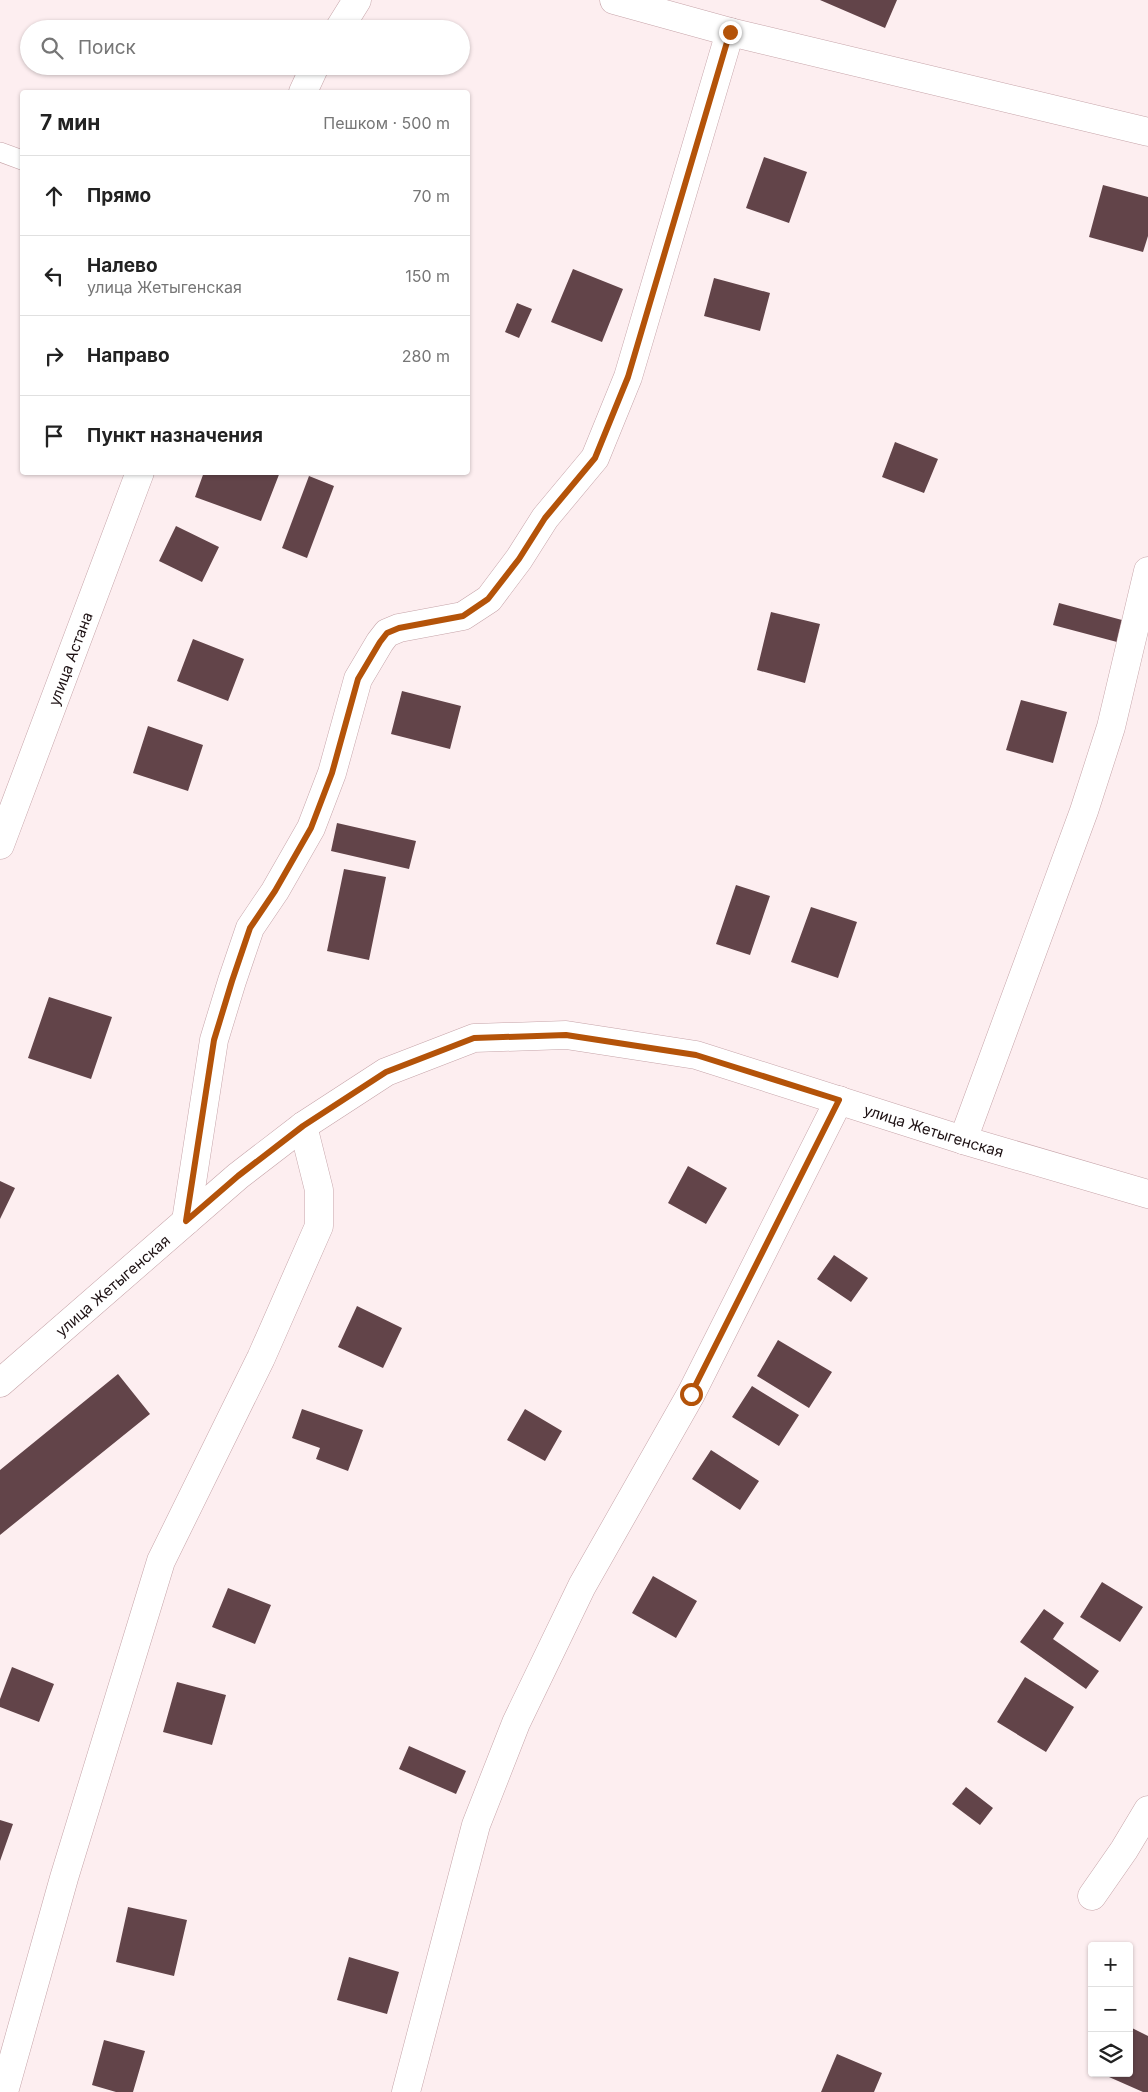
<!DOCTYPE html>
<html lang="ru">
<head>
<meta charset="utf-8">
<style>
	:root { --surface:#fff; --page:#f2f2f2; --text:#222; --muted:#767676; --line:#e0e0e0 }
	body { margin:0; font-family:Inter,sans-serif; background:var(--page); color:var(--text) }
	.controls { position:absolute; right:15px; bottom:15px; display:grid; overflow:hidden; border-radius:5px; box-shadow:0 1px 4px #0004 }
	.controls button { width:45px; height:45px; display:grid; place-items:center; padding:0; border:0; border-bottom:1px solid var(--line); background:var(--surface); color:var(--text); font:25px sans-serif }
	.stop { position:absolute; width:15px; height:15px; margin:-11px; border:4px solid #b45309; border-radius:50%; background:#fff }
	.stop.end { background:#b45309; border-color:#fff; box-shadow:0 1px 5px #0008 }
	.list { margin:0; padding:0; list-style:none }
	h2 { display:flex; justify-content:space-between; align-items:center; height:65px; margin:0; padding:0 20px; font-size:21px }
	h2 small { font-size:16px; font-weight:400; color:var(--muted) }
	.list li { display:grid; grid-template-columns:32px 1fr auto; gap:15px; align-items:center; box-sizing:border-box; height:80px; padding:0 20px; border-top:1px solid var(--line) }
	.list b { display:block; font-size:19px; white-space:nowrap }
	.list p { margin:0; font-size:16px; white-space:nowrap; color:var(--muted) }
	.list em { font-size:16px; font-style:normal; color:var(--muted) }
	.icon { flex:none; width:28px; height:28px; fill:none; stroke:currentColor; stroke-width:2; stroke-linecap:round; stroke-linejoin:round }
	.map { position:relative; flex:none; width:1148px; height:2092px; overflow:hidden }
	.search { position:absolute; background:var(--surface); box-shadow:0 1px 4px #0004; left:20px; top:20px; width:450px; height:55px; display:flex; align-items:center; gap:12px; box-sizing:border-box; padding:0 18px; border-radius:28px; color:var(--muted); font-size:19px }
	.panel { position:absolute; background:var(--surface); box-shadow:0 1px 4px #0004; left:20px; top:90px; width:450px; height:385px; border-radius:5px }
	.map>svg:first-child { display:block }
	.building { fill:#624449 }
	.lines { fill:none; stroke-linecap:round; stroke-linejoin:round }
	.lane-casing { stroke:#c6a4a9; stroke-width:20 }
	.street-casing { stroke:#c6a4a9; stroke-width:29 }
	.secondary-casing { stroke:#c6a4a9; stroke-width:29 }
	.lane { stroke:#fff; stroke-width:19 }
	.street { stroke:#fff; stroke-width:28 }
	.secondary { stroke:#fff; stroke-width:28 }
	.route { stroke:#b45309; stroke-width:6 }
	.labels { text-anchor:middle; dominant-baseline:central; stroke-width:5; stroke-linejoin:round; paint-order:stroke }
	.street-label { font-size:15px; fill:#1e1214; stroke:#fdeef0 }
</style>
</head>
<body>
<div class="map">
<svg width="1148" height="2092" viewBox="0 0 1148 2092">
	<rect width="100%" height="100%" fill="#fdeef0"/>
	<path class="building" d="M820,0H897L885,28Z
		M764,157L807,172L789,223L746,208Z
		M1103,185L1148,197V236L1143,252L1089,237Z
		M573,269L623,289L602,342L551,322Z
		M714,278L770,293L760,331L704,316Z
		M517,303L532,309L519,338L505,332Z
		M895,442L938,459L924,493L882,477Z
		M204,472H280L261,521L195,497Z
		M309,476L334,486L307,558L282,548Z
		M176,526L219,547L202,582L159,561Z
		M1059,603L1122,620L1117,642L1053,625Z
		M771,612L820,624L805,683L757,670Z
		M193,639L244,659L228,701L177,681Z
		M402,691L461,706L450,749L391,734Z
		M1021,700L1067,712L1053,763L1006,750Z
		M148,726L203,745L188,791L133,773Z
		M337,823L416,841L409,869L331,851Z
		M344,869L386,877L369,960L327,951Z
		M736,885L770,896L750,955L716,944Z
		M811,907L857,922L838,978L791,962Z
		M49,997L112,1017L91,1079L28,1058Z
		M688,1166L727,1188L706,1224L668,1203Z
		M0,1181L15,1188L0,1219Z
		M834,1255L868,1278L851,1302L817,1279Z
		M357,1306L402,1328L383,1368L338,1347Z
		M778,1340L832,1372L809,1408L757,1376Z
		M118,1374L150,1414L0,1535V1470Z
		M752,1386L799,1415L779,1446L732,1417Z
		M302,1409L363,1430L348,1471L316,1459L320,1448L292,1438Z
		M525,1409L562,1431L545,1461L507,1440Z
		M711,1450L759,1481L740,1510L692,1479Z
		M653,1576L697,1601L676,1638L632,1613Z
		M1102,1582L1143,1607L1120,1642L1080,1617Z
		M228,1588L271,1605L255,1644L212,1627Z
		M1044,1609L1064,1623L1053,1639L1099,1671L1086,1689L1020,1642Z
		M12,1667L54,1684L39,1722L0,1707V1699Z
		M1025,1677L1074,1707L1046,1752L997,1722Z
		M177,1682L226,1695L212,1745L163,1732Z
		M409,1746L466,1771L456,1794L399,1769Z
		M966,1787L993,1808L980,1825L952,1804Z
		M0,1820L13,1824L0,1861Z
		M128,1907L187,1920L174,1976L116,1962Z
		M349,1957L399,1972L387,2014L337,2000Z
		M1132,2028L1148,2036V2092H1143L1109,2077L1111,2073H1129V2035Z
		M104,2040L145,2051L133,2092H116L92,2085Z
		M837,2054L882,2073L874,2092H821Z"/>
	<g class="lines">
		<defs>
			<path id="lane" d="M0,152L22,160"/>
			<g id="street">
				<path d="M614,0L730,32L1148,132"/>
				<path d="M339,29L357,0"/>
				<path d="M303,92L315,66"/>
				<path id="s1" d="M0,845L140,472"/>
				<path d="M963,1140L1084,811L1111,727L1148,571"/>
				<path d="M186,1221L214,1040L232,981L250,928L275,891L311,828L332,773L358,679L380,642L387,633L399,628L463,616L489,599L519,559L545,518L595,458L628,377L730,32"/>
				<path d="M1092,1896L1124,1850L1148,1810"/>
				<path d="M4,2092L64,1878L161,1561L261,1358L319,1226V1190L303,1126"/>
				<path d="M406,2092L476,1825L516,1723L582,1586L691,1394L839,1100"/>
			</g>
			<g id="secondary">
				<path id="s2" d="M0,1383L238,1176L303,1126L386,1072L474,1038L566,1035L696,1055L963,1140L1148,1194"/>
			</g>
		</defs>
		<use href="#lane" class="lane-casing"/>
		<use href="#street" class="street-casing"/>
		<use href="#secondary" class="secondary-casing"/>
		<use href="#lane" class="lane"/>
		<use href="#street" class="street"/>
		<use href="#secondary" class="secondary"/>
	</g>
	<g class="lines">
		<path class="route" d="M691,1394L839,1100L696,1055L566,1035L474,1038L386,1072L303,1126L238,1176L186,1221L214,1040L232,981L250,928L275,891L311,828L332,773L358,679L380,642L387,633L399,628L463,616L488,599L519,559L545,518L595,458L628,377L730,32"/>
	</g>
	<g class="labels">
		<g class="street-label">
			<text stroke="none"><textPath href="#s1" startOffset="199">улица Астана</textPath></text>
			<text stroke="none"><textPath href="#s2" startOffset="1064">улица Жетыгенская</textPath></text>
			<text stroke="none"><textPath href="#s2" startOffset="149">улица Жетыгенская</textPath></text>
		</g>
	</g>
</svg>
<div class="controls">
<button>+</button>
<button>−</button>
<button><svg class="icon" aria-label="layers" viewBox="0 0 24 24"><path d="M12 4l9 5-9 5-9-5zM3 14l9 5 9-5"/></svg></button>
</div>
<div class="stop" style="left:691px;top:1394px"></div>
<div class="stop end" style="left:730px;top:32px"></div>
<div class="search"><svg class="icon" aria-label="search" viewBox="0 0 24 24"><circle cx="10" cy="10" r="6"/><path d="M15 15l6 6"/></svg>Поиск</div>
<section class="panel">
<h2>7 мин<small>Пешком · 500 m</small></h2>
<ul class="list">
<li><svg class="icon" aria-label="ahead" viewBox="0 0 24 24"><path d="M12 20V5M6 11l6-6 6 6"/></svg><div><b>Прямо</b></div><em>70 m</em></li>
<li><svg class="icon" aria-label="left" viewBox="0 0 24 24"><path d="M17 20v-9H6M10 6l-5 5 5 5"/></svg><div><b>Налево</b><p>улица Жетыгенская</p></div><em>150 m</em></li>
<li><svg class="icon" aria-label="right" viewBox="0 0 24 24"><path d="M7 20v-9h11M14 6l5 5-5 5"/></svg><div><b>Направо</b></div><em>280 m</em></li>
<li><svg class="icon" aria-label="arrive" viewBox="0 0 24 24"><path d="M6 21V4h12l-3 4 3 4H6"/></svg><div><b>Пункт назначения</b></div></li>
</ul>
</section>
</div>
</body>
</html>
